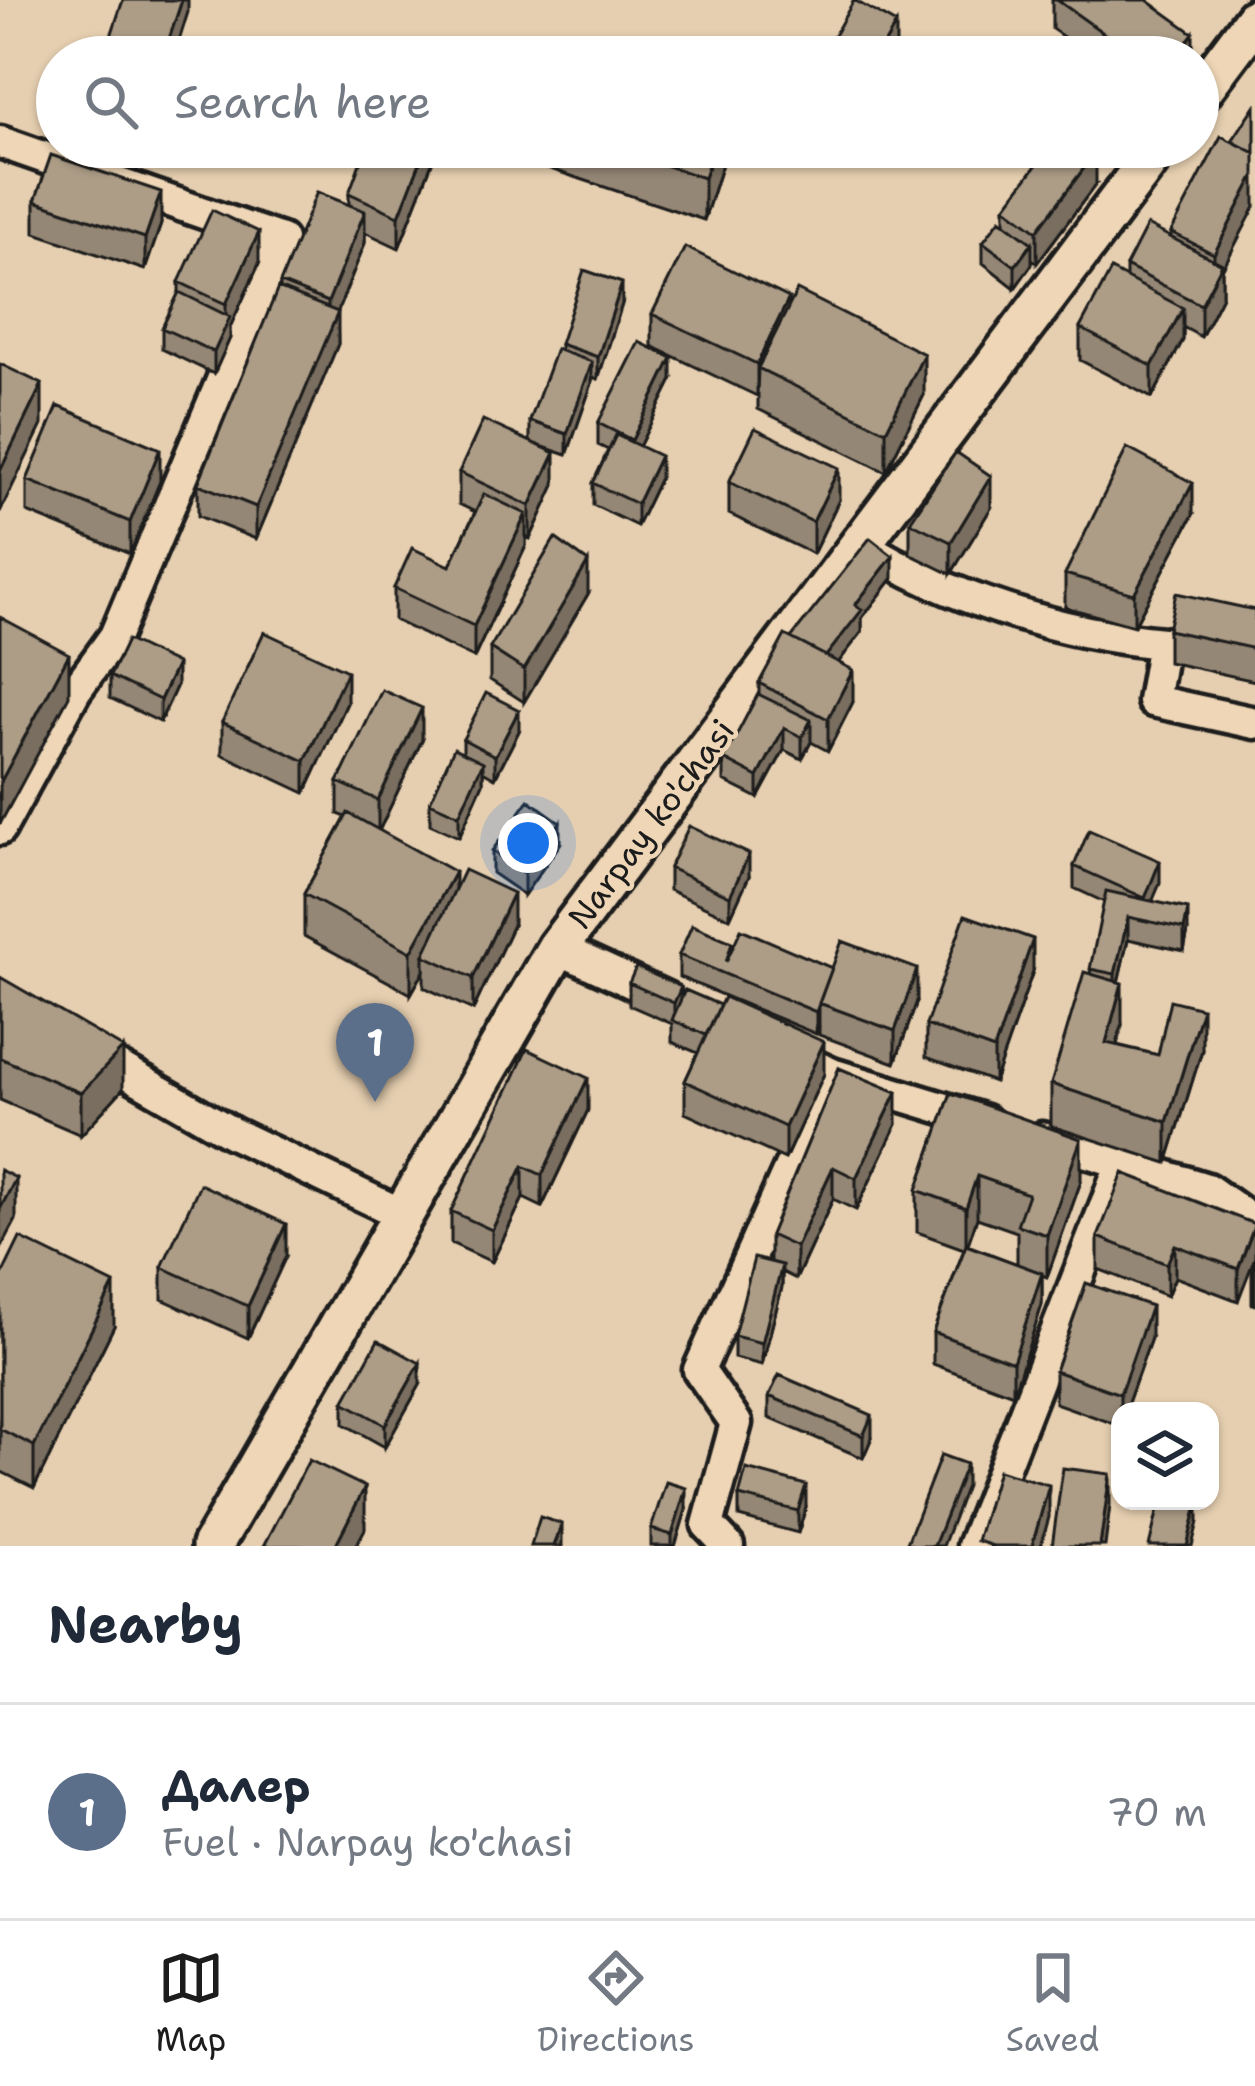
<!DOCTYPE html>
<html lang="en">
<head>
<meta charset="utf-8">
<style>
	:root { --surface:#fff; --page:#f6f6f7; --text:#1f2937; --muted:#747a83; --line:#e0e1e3; --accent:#1c1c1c }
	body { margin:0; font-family:"Shantell Sans",sans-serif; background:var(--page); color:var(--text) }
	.controls { position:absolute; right:36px; bottom:36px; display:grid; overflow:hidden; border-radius:24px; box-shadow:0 3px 9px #0004 }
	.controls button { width:108px; height:108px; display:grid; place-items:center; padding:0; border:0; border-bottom:3px solid var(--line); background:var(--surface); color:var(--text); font:60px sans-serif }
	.you { position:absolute; left:528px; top:843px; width:42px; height:42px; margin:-30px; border:9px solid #fff; border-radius:50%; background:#1a73e8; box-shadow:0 0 0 18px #1a73e833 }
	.badge { display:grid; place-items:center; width:78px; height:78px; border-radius:50%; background:var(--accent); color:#fff; font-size:39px; font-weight:700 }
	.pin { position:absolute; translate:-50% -99px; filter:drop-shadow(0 3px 6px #0008) }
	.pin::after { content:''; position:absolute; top:63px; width:42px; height:36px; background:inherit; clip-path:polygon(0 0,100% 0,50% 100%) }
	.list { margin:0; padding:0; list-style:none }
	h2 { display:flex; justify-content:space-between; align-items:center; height:156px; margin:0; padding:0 48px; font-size:51px }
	h2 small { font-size:39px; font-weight:400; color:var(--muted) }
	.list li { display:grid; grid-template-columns:78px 1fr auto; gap:36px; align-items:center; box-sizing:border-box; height:216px; padding:0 48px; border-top:3px solid var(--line) }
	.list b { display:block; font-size:45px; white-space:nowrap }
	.list p { margin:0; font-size:39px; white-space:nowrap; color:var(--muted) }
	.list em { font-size:39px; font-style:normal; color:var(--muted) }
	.icon { flex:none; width:66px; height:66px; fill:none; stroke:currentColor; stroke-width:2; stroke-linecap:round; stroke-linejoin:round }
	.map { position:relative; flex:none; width:1255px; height:1546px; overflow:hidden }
	.search { position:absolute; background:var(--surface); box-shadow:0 3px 9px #0004; left:36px; right:36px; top:36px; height:132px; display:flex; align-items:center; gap:30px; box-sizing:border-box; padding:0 42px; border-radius:66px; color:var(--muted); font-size:45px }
	.sheet { height:372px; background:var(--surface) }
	nav { display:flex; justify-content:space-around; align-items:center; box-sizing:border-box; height:168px; border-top:3px solid var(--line); background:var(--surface); font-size:33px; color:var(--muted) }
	nav a { display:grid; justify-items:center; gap:6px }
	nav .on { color:var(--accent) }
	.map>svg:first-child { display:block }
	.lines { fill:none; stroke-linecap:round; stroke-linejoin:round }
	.minor-casing { stroke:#1c1c1c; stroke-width:39 }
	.major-casing { stroke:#1c1c1c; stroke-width:48 }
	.minor { stroke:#eed6b6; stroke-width:30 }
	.major { stroke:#eed6b6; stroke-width:39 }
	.wall { fill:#958774; stroke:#1c1c1c; stroke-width:3; fill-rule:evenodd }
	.shaded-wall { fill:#796e5e; stroke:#1c1c1c; stroke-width:3 }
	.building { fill:#ad9d87; stroke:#1c1c1c; stroke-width:3 }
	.labels { text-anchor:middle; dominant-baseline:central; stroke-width:9; stroke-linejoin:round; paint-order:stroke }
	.street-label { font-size:33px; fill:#1c1c1c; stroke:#eed6b6 }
</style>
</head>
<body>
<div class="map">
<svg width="1255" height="1546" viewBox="0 0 1255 1546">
	<rect width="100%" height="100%" fill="#e6cfb0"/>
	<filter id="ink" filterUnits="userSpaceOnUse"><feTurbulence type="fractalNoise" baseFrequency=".00833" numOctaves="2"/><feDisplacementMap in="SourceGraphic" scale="24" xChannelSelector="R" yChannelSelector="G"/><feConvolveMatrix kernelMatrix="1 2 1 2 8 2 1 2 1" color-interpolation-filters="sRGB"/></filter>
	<g filter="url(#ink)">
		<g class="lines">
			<defs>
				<path id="minor" d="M0,142L281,240L115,636L75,691L0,829
					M861,544C947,598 1061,634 1163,643L1153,701L1255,723
					M557,948L666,998
					M88,1050L232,1133L399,1213
					M786,1053L832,1074L985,1121
					M1042,1138L1207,1189L1255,1223
					M728,1546L708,1525L736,1423L699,1370L832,1074
					M973,1546L1122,1163"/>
				<path id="major" d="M1198,95L1255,19
					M212,1546L557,948L1159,147"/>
			</defs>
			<use href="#minor" class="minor-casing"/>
			<use href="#major" class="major-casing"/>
			<use href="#minor" class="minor"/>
			<use href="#major" class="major"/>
		</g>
		<path class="wall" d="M1052,0H1147L1193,57H1092L1052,29Z
			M1232,141L1222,270V296L1201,337L1183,327V340L1152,398L1080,360V328L1126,278V266L1171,238V232Z
			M83,147H144L136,172L83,155Z
			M438,147L399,248L365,232V243L337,311L338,344L256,539L198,516V484L280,288V283L349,205V193Z
			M484,147H721V167L704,220Z
			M1096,184L1037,263L1032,259V264L1015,288L983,263V242L1005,223V207Z
			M35,201L161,224L145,270L35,233Z
			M259,264L230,327V338L214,374L162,349V328L179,293V282Z
			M622,304L598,379L592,377V383L567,455L535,444L555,485L530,539L526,537V546L474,658L394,620V588L450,566L475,512L459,504V472L530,442V421L560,350V344Z
			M789,306L924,395L886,472L758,409V393L757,396L652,346V314Z
			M672,380L639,446L660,478L637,526L593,505V483L608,450L598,445V423Z
			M27,480L160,481L130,554L27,512Z
			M729,482L839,500L813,554L729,514Z
			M991,508L951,574L910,554V522Z
			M1193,515L1134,626L1065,607V574Z
			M893,578L862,618V632L838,662L853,702L828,751L811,742L802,759L784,750L758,798L724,781V759L759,694V683L791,638Z
			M588,594L524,702L490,680V648Z
			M1255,610V681L1168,662V630Z
			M110,676L177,685L160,722L110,698Z
			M347,703L305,793L222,754V722Z
			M519,731L495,778L483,771V783L459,837L430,824V802L463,753V739Z
			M422,740L379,830L455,889L513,925L473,1010L424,987V971L411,994L304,936V894L346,817L338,814V782Z
			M560,844L524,895L492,873V851Z
			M1074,866L1160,883L1152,901L1188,931L1184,951L1128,939L1118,982L1122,1025L1117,1045L1158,1055L1202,1050L1167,1163L1051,1126V1084L1090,974L1104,902L1074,888Z
			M669,868L749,876L730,918L669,890Z
			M732,949L832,968L917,1001L895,1063L819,1035V1026L816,1034L679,977V955Z
			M1033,971L994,1082L926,1057V1025Z
			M0,977L123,1089L81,1135L0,1100Z
			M629,983L681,998L824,1074L785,1159L685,1113V1081L698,1053L672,1042V1024L629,1005Z
			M839,1068L897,1124L856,1210L833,1199L796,1279L782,1272V1287L762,1365L734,1358V1336L770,1262V1235Z
			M951,1093L1081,1181L1047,1277L1042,1275V1305L1013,1394L933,1364V1332L964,1249L917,1232V1190ZM977,1218L1017,1232V1264L967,1245Z
			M588,1110L542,1207L523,1198L492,1262L451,1243V1211Z
			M1255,1224L1238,1301L1175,1277L1167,1296L1098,1269V1237Z
			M286,1256L248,1338L162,1299V1267Z
			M1255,1260V1305L1252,1304V1272Z
			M0,1279L114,1326L34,1488L0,1471Z
			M1151,1338L1125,1411H1120V1426L1055,1403V1371Z
			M420,1385L385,1447L344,1424V1402Z
			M769,1396L872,1437L863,1458L769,1418Z
			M739,1496L806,1507L798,1533L739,1517Z
			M686,1510L675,1546H651V1529Z"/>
		<path class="shaded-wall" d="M182,0H188V12L174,57H163Z
			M896,24V56L877,57Z
			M1193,33V57H1176Z
			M136,147H144L136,172Z
			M426,147H438L399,248V216Z
			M714,147H721V167L704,220V178Z
			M1096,152V184L1037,263V231Z
			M1255,175V207L1222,270V296L1201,337V305L1214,281V254Z
			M161,192V224L145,270V238Z
			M365,211V243L330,331L338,312V344L256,539V507L328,334V302Z
			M259,232V264L230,327V338L214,374V352L226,326V304Z
			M1032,243V264L1015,288V266Z
			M622,283V304L598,379V357Z
			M789,298V330L758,368L757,396V364Z
			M1183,308V340L1152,398V366Z
			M924,354V395L886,472V431Z
			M672,358V380L632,461V440Z
			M592,362V383L567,455V434Z
			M42,384V425L0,512V471Z
			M160,449V481L130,554V522Z
			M555,453V485L530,539V506Z
			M660,456V478L637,526V504Z
			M839,468V500L813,554V522Z
			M991,476V508L951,574V542Z
			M1193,483V515L1134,626V594Z
			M526,514V546L474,658V626Z
			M893,556V578L862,618V632L821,685V663L855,605Z
			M588,562V594L524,702V670Z
			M69,654V696L0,824V783Z
			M177,664V685L160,722V700Z
			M853,670V702L828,751V719Z
			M347,671V703L305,793V761Z
			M422,708V740L378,833V800Z
			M519,710V731L495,778V756Z
			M811,720V742L802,759V737Z
			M784,728V750L758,798V777Z
			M483,762V783L459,837V815Z
			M560,822V844L524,895V874Z
			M749,854V876L730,918V896Z
			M1160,861V883L1145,919V898Z
			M455,872V914L424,955V971L411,994V952Z
			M513,893V925L473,1010V978Z
			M1188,909V931L1184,951V929Z
			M1128,917V939L1115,996V974Z
			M1033,939V971L994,1082V1050Z
			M917,969V1001L895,1063V1031Z
			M1122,983V1025L1106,1084V1043Z
			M681,987V1008L674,1021V1003Z
			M819,1004V1026L816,1034V1012Z
			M1202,1008V1050L1167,1163V1122Z
			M824,1042V1074L785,1159V1127Z
			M123,1048V1089L81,1135V1093Z
			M588,1078V1110L542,1207V1175Z
			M897,1092V1124L856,1210V1178Z
			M1081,1139V1181L1047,1277V1235Z
			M523,1166V1198L492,1262V1230Z
			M833,1167V1199L796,1279V1247Z
			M977,1176V1218L966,1250V1208Z
			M16,1178V1220L0,1250V1209Z
			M286,1224V1256L248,1338V1306Z
			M1255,1225V1257L1238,1301V1269Z
			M1175,1245V1277L1167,1296V1264Z
			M782,1265V1287L762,1365V1343Z
			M1042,1273V1305L1013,1394V1362Z
			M114,1284V1326L34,1488V1446Z
			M1151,1306V1338L1125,1411H1120V1394Z
			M420,1363V1385L385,1447V1425Z
			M872,1415V1437L863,1458V1436Z
			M966,1464V1486L943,1546H934Z
			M1110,1474V1506L1105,1546H1100Z
			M806,1485V1507L798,1533V1511Z
			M1049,1485V1517L1041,1546H1032Z
			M365,1487V1529L356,1546H335Z
			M686,1488V1510L675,1546H672V1535Z
			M1198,1501V1522L1192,1546H1187Z
			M562,1524V1546H554Z"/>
		<path class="building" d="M123,0H182L163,57H104Z
			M854,0L896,24L877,57H822Z
			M1057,0H1147L1193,33L1176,57H1137Z
			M490,50L513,57H488Z
			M1255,106V153L1232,141Z
			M1221,136L1255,153V175L1214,254L1171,232Z
			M366,147H426L399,216L349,193Z
			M610,147H714L704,178Z
			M1050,147H1089L1096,152L1037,231L1005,207Z
			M51,155L161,192L145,238L35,201Z
			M317,192L365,211L328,302L280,283Z
			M212,210L259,232L226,304L179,282Z
			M1000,219L1032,243L1015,266L983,242Z
			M1147,225L1222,264L1201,305L1126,266Z
			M685,247L789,298L757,364L652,314Z
			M584,270L622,283L598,357L560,344Z
			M1111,270L1183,308L1152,366L1080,328Z
			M278,288L338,312L256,507L198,484Z
			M797,290L924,354L886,431L758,368Z
			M179,292L230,317L214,352L162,328Z
			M639,342L672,358L632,440L598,423Z
			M556,349L592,362L567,434L530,421Z
			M0,364L42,384L0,471Z
			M58,406L160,449L130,522L27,480Z
			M483,420L555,453L530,506L459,472Z
			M755,428L839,468L813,522L729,482Z
			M616,435L660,456L637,504L593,483Z
			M1127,448L1193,483L1134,594L1065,574Z
			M956,452L991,476L951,542L910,522Z
			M484,494L526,514L474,626L394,588L412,548L450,566Z
			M555,538L588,562L524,670L490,648Z
			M870,538L893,556L855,605L862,610L826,656L791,638Z
			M1176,593L1255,610V649L1168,630Z
			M0,617L69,654L0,783Z
			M264,632L347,671L305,761L222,722Z
			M785,635L853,670L828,719L759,683Z
			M127,640L177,664L160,700L110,676Z
			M382,690L422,708L378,800L338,782Z
			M486,693L519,710L495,756L463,739Z
			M758,694L811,720L802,737L784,728L758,777L724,759Z
			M454,748L483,762L459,815L430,802Z
			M529,800L560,822L524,874L492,851Z
			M348,813L455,872L411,952L304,894Z
			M689,826L749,854L730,896L669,868Z
			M1089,830L1160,861L1145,898L1074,866Z
			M464,870L513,893L473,978L424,955Z
			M1106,891L1188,909L1184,929L1128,917L1115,974L1090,969Z
			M965,915L1033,939L994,1050L926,1025Z
			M692,925L732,942L726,962L741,929L832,968L816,1012L679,955Z
			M842,941L917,969L895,1031L819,1003Z
			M636,967L681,987L674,1003L629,983Z
			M1084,972L1122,983L1106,1043L1158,1055L1170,1000L1202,1008L1167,1122L1051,1084Z
			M0,977L123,1048L81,1093L0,1058Z
			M685,990L720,1005L706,1035L672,1020Z
			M724,997L824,1042L785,1127L685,1081Z
			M527,1049L588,1078L542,1175L523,1166L492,1230L451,1211Z
			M839,1068L897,1092L856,1178L833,1167L796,1247L770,1235Z
			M951,1093L1081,1139L1047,1235L1017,1225L1028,1194L977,1176L966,1208L917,1190Z
			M0,1170L16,1178L0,1209Z
			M1123,1173L1255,1224L1238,1269L1175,1245L1167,1264L1098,1237Z
			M200,1184L286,1224L248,1306L162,1267Z
			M20,1238L114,1284L34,1446L0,1429V1279Z
			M966,1245L1042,1273L1013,1362L933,1332Z
			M754,1258L782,1265L762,1343L734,1336Z
			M1086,1283L1151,1306L1120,1394L1055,1371Z
			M378,1340L420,1363L385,1425L344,1402Z
			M779,1375L872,1415L863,1436L769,1396Z
			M941,1455L966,1464L934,1546H916L907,1543Z
			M309,1460L365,1487L335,1546H264Z
			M1063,1468L1110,1474L1100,1546H1052Z
			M746,1469L806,1485L798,1511L739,1496Z
			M998,1470L1049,1485L1032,1546H993L977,1541Z
			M666,1482L686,1488L672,1535L651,1529Z
			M1160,1501H1198L1187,1546H1149Z
			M540,1517L562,1524L554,1546H531Z"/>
	</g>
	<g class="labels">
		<g class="street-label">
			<text transform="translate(651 824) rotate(-53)">Narpay ko'chasi</text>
		</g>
	</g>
</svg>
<div class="controls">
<button><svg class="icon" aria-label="layers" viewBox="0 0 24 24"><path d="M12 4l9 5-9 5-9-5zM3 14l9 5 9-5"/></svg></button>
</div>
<div class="you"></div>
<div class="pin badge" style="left:375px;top:1102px;background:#5c6f8a">1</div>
<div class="search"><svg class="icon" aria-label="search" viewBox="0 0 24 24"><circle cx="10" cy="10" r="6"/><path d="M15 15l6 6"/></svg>Search here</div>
</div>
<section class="sheet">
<h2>Nearby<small></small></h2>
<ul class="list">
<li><span class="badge" style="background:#5c6f8a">1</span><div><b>Далер</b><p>Fuel · Narpay ko'chasi</p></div><em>70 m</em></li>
</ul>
</section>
<nav>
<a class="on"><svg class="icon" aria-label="map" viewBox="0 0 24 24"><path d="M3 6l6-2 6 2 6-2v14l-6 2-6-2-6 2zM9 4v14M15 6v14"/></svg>Map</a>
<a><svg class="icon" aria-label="directions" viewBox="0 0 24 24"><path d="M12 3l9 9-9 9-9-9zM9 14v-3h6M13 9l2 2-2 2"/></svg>Directions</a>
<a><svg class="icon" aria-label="saved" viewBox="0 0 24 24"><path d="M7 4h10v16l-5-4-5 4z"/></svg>Saved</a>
</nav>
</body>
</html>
